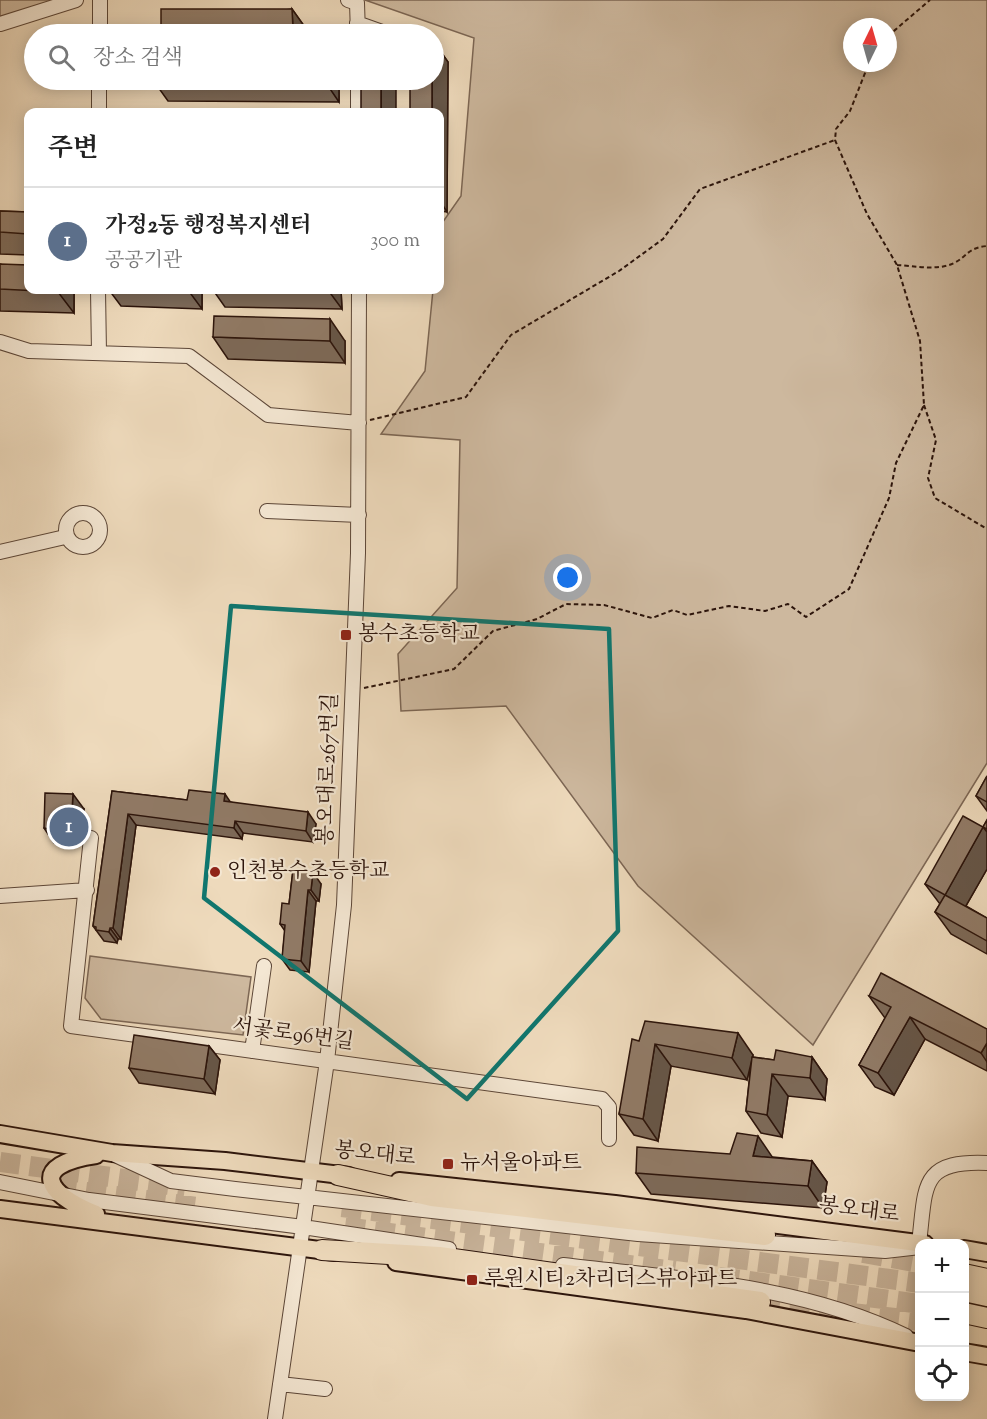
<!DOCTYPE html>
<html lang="ko">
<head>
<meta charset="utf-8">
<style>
	:root { --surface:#fff; --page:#f2f2f2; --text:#222; --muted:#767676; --line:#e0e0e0; --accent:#8f2418 }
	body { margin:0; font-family:"Sorts Mill Goudy","Noto Serif KR",serif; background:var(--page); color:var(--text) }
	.controls { position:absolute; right:18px; bottom:18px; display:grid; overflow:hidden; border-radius:12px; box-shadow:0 3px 15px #0003 }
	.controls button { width:54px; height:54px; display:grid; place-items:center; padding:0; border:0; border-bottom:2px solid var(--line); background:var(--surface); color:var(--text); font:30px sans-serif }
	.compass { position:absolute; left:843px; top:18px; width:54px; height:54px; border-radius:50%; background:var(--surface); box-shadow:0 3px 15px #0003; rotate:5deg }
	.you { position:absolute; left:568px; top:578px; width:21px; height:21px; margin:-15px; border:4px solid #fff; border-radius:50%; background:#1a73e8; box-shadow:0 0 0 9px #1a73e833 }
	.badge { display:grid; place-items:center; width:39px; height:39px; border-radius:50%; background:var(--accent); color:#fff; font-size:20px; font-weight:700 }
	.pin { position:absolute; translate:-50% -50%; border:3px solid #fff; box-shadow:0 2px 6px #0006 }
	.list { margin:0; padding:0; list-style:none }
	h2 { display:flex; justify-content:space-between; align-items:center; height:78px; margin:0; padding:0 24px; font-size:26px }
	h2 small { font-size:20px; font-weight:400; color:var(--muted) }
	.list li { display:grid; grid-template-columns:39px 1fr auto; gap:18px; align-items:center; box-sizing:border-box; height:108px; padding:0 24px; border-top:2px solid var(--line) }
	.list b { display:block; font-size:22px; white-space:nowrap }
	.list p { margin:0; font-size:20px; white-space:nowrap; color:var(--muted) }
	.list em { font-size:20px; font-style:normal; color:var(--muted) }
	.icon { flex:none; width:33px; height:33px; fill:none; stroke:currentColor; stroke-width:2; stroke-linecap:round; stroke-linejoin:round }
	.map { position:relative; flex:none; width:987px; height:1419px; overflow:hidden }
	.search { position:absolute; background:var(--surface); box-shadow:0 3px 15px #0003; left:24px; top:24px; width:420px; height:66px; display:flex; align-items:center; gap:15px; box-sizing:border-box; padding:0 21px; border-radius:33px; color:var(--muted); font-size:22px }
	.panel { position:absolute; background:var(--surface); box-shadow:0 3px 15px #0003; left:24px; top:108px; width:420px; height:186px; border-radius:12px }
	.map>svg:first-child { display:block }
	.green { fill:#cdb89e; stroke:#7c6654; stroke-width:1.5; fill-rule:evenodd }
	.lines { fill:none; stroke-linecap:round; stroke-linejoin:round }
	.highway-tunnel { stroke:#c7b299; stroke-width:20; stroke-dasharray:20 10; stroke-linecap:butt }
	.minor-casing { stroke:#5c4637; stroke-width:16 }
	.major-casing { stroke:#2c140b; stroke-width:20 }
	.highway-casing { stroke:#2c140b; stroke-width:22 }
	.path { stroke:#2c140b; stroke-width:2; stroke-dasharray:4.5 3; stroke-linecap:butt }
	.minor { stroke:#f4e7d3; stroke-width:14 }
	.major { stroke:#eedabc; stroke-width:16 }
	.highway { stroke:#eedabc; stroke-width:20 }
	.wall { fill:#7d6a59; stroke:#2c140b; stroke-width:1.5 }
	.shaded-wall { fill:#665648; stroke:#2c140b; stroke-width:1.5 }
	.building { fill:#917b67; stroke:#2c140b; stroke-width:1.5 }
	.marked { fill:none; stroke:#0f766e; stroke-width:4.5; stroke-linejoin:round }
	.poi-dot { fill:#8f2418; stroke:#f4e7d3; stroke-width:2 }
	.labels { text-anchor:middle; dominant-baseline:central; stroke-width:4.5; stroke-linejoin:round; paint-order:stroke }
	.poi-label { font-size:21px; fill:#2c140b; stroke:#f4e7d3; text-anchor:start }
	.street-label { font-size:21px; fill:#2c140b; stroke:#f4e7d3 }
</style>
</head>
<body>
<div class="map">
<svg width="987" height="1419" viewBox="0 0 987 1419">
	<rect width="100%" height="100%" fill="#eedabc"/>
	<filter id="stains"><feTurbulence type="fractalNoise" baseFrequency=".00333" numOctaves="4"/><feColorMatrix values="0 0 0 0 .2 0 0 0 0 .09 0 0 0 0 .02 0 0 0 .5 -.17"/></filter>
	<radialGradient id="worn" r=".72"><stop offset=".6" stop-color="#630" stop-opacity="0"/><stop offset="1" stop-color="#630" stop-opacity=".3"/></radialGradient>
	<path class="green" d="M0,0H62L0,20Z
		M365,0H987V763L813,1045L638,886L506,706L401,711L398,654L457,588L460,440L381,434L425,371L433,290H440V226L461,196L474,38ZM852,27H888V63H852Z
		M90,956L251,977L243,1035L101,1019L85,998Z"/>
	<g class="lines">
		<path class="highway-tunnel" d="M0,1162L185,1187
			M56,1188L197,1207
			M342,1207L920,1283
			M345,1227L675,1271
			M863,1253L920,1263
			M719,1277L920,1304
			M760,1302L920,1321"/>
		<defs>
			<path id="minor" d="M348,0L357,3L358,34
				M357,23L388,34
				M0,24L76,0
				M100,34V0
				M358,80V112
				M99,112V80
				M98,290L99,353
				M0,342L29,351L189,356L268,415L359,423
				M267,511L359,515
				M66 530a17 17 0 1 1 34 0a17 17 0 1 1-34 0Z
				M0,552L65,537
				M91,838L71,1026L602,1099L609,1107V1139
				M0,896L87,890
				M252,1051L264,966
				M115,1155L171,1181L235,1189L638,1234L885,1251L920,1247
				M0,1182L89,1200L303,1227L449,1249
				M919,1243C926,1187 919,1160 987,1163
				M563,1265C679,1279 799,1284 906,1336
				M280,1384L325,1389
				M275,1419L327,1061L344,905L358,553L359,290"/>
			<path id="major" d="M0,1134L112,1153L225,1161L349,1176
				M399,1181L615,1204L925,1244
				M0,1209L335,1252
				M96,1214C45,1194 28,1165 96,1155
				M964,1249L987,1253
				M396,1262L746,1310L920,1343
				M964,1352L987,1356"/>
			<path id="highway" d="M338,1175L432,1196L765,1235
				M322,1250L439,1257L760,1302
				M964,1274L987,1279
				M964,1291L987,1296
				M964,1313L987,1318"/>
		</defs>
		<use href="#minor" class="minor-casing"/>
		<use href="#major" class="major-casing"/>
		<use href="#highway" class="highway-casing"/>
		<path class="path" d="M888,36L930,0
			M897,265C914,266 938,271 954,263C968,256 967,248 987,246
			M924,405L936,440L928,478L935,498L987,529
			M370,420L466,397L511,335L619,271L663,239L700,189L835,140
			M364,688L454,669L493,631L537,619L566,604L604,605L652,618L673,610L687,615L729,606L765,611L788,604L806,617L849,589L889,498L896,463L924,405L920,341L897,265L867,214L835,140L836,129L850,111L869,63"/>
		<use href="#minor" class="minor"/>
		<use href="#major" class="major"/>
		<use href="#highway" class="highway"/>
	</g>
	<path class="wall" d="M292,9L307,30L308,34H167L161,26Z
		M434,42L448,62L447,212L440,211V112L434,80Z
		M153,80H337L339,82V102L168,101Z
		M0,211L28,212V255L0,254Z
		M0,264L74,290V313L0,311Z
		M109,290H202V309L121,306Z
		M213,290H341L342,309L225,307Z
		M213,337L345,341V363L228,359Z
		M987,776V811L976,796Z
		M112,791L187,800L230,802L316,824L313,842L243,833L242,839L136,825L121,939H118L117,943L104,941L93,926Z
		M84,809L81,843L70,842V846L54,843L44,828Z
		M987,820V869L966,906L987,918V954L951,934L935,912L940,904L925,884L983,827Z
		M293,870L321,884L319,901H316L309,972L290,970L282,959L285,931L280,924L289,904Z
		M869,996L987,1029V1071L925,1039L894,1095L875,1087L859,1065L885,1018Z
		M639,1041L753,1055V1057L774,1060L812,1057L827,1079L825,1100L788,1096L782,1137L761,1133L746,1111L751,1063L747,1080L671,1066L658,1141L634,1135L619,1114Z
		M209,1046L220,1060L215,1094L139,1083L129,1068Z
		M773,1157L812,1161L827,1182L823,1208L651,1194L636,1173Z"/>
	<path class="shaded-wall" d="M292,9L307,30L308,34H298L293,29Z
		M434,42L448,62L447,212L440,201V112H432V80H434Z
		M324,80H337L339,82V102Z
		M381,80H396V112H381Z
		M58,290H74V313L58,292Z
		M188,290H202V309Z
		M328,290H341L342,309Z
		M330,319L345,341V363L330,341Z
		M73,794L84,809L81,843L71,828Z
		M225,794L233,806L224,801Z
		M308,812L316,824L313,842L306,831Z
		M128,814L136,825L121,939L113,928Z
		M235,821L243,833L242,839L234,828Z
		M983,827L987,832V869L960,916L945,895Z
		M60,828L70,842V846L60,831Z
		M313,872L321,884L319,901L311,890Z
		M308,890L316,901L309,972L301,961Z
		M110,928L118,939L117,943L109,932Z
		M910,1017L925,1039L894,1095L878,1073Z
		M738,1033L753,1055L747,1080L732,1058Z
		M987,1043V1062L981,1053Z
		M655,1044L671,1066L658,1141L643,1119Z
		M209,1046L220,1060L215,1094L204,1079Z
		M812,1057L827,1079L825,1100L810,1078Z
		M772,1074L788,1096L782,1137L767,1115Z
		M758,1136L773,1158L753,1156Z
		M812,1161L827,1182L823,1208L808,1186Z"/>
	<path class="building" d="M161,9H292L293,29L161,26Z
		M361,80H381V112H361Z
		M410,80H432V112H410Z
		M103,111L195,112H103Z
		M224,111H321V112H224Z
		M0,211L28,212V234L0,232Z
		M0,264L28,265V290H58V292L0,289Z
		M214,316L330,319V341L213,337Z
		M987,776V802L976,796Z
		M189,790L225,794L224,801L308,812L306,831L235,821L234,828L128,814L113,928H110L109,932L96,930V927L93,926L112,791L187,800Z
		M45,793L73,794L71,828H60V831L44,828Z
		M963,816L983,827L945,895L925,884Z
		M987,820V829L983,827Z
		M293,870L313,872L311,890H308L301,961L282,959L285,925L280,924L282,903L289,904Z
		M945,895L987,918V941L935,912Z
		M881,973L987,1029V1043L981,1053L910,1017L878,1073L859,1065L891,1007L869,996Z
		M645,1021L738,1033L732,1058L655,1044L643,1119L619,1114L632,1039L639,1041Z
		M134,1035L209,1046L204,1079L129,1068Z
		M776,1050L812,1057L810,1078L772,1074L767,1115L746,1111L752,1057L774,1060Z
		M737,1133L758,1136L753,1156L812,1161L808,1186L636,1173L637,1147L730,1154Z"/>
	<path class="marked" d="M231,606L609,629L618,931L467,1099L204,898Z"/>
	<g class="poi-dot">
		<rect x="340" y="629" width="12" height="12" rx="3"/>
		<circle cx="215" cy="872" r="6"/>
		<rect x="442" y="1158" width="12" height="12" rx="3"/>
		<rect x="466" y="1274" width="12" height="12" rx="3"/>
	</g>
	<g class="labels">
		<g class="poi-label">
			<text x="358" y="635">봉수초등학교</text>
			<text x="227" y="872">인천봉수초등학교</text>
			<text x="460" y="1164">뉴서울아파트</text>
			<text x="484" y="1280">루원시티2차리더스뷰아파트</text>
		</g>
		<g class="street-label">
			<text transform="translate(329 769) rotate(-88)">봉오대로267번길</text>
			<text transform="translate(293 1035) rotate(8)">서곷로96번길</text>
			<text transform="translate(375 1155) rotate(6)">봉오대로</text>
			<text transform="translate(859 1211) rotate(7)">봉오대로</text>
		</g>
	</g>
	<rect width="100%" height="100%" filter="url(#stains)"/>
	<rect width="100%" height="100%" fill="url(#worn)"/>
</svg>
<div class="controls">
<button>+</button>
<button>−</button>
<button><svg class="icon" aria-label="locate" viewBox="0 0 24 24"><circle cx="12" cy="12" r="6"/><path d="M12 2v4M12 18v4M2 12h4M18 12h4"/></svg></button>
</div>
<svg class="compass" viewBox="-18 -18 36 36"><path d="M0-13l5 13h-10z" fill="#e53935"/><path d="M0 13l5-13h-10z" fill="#767676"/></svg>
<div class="you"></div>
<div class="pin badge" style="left:69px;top:827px;background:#5c6f8a">1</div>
<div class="search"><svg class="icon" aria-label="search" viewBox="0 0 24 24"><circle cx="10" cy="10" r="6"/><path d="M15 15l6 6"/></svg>장소 검색</div>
<section class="panel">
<h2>주변<small></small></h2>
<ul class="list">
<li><span class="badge" style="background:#5c6f8a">1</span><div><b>가정2동 행정복지센터</b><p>공공기관</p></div><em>300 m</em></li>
</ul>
</section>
</div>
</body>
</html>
